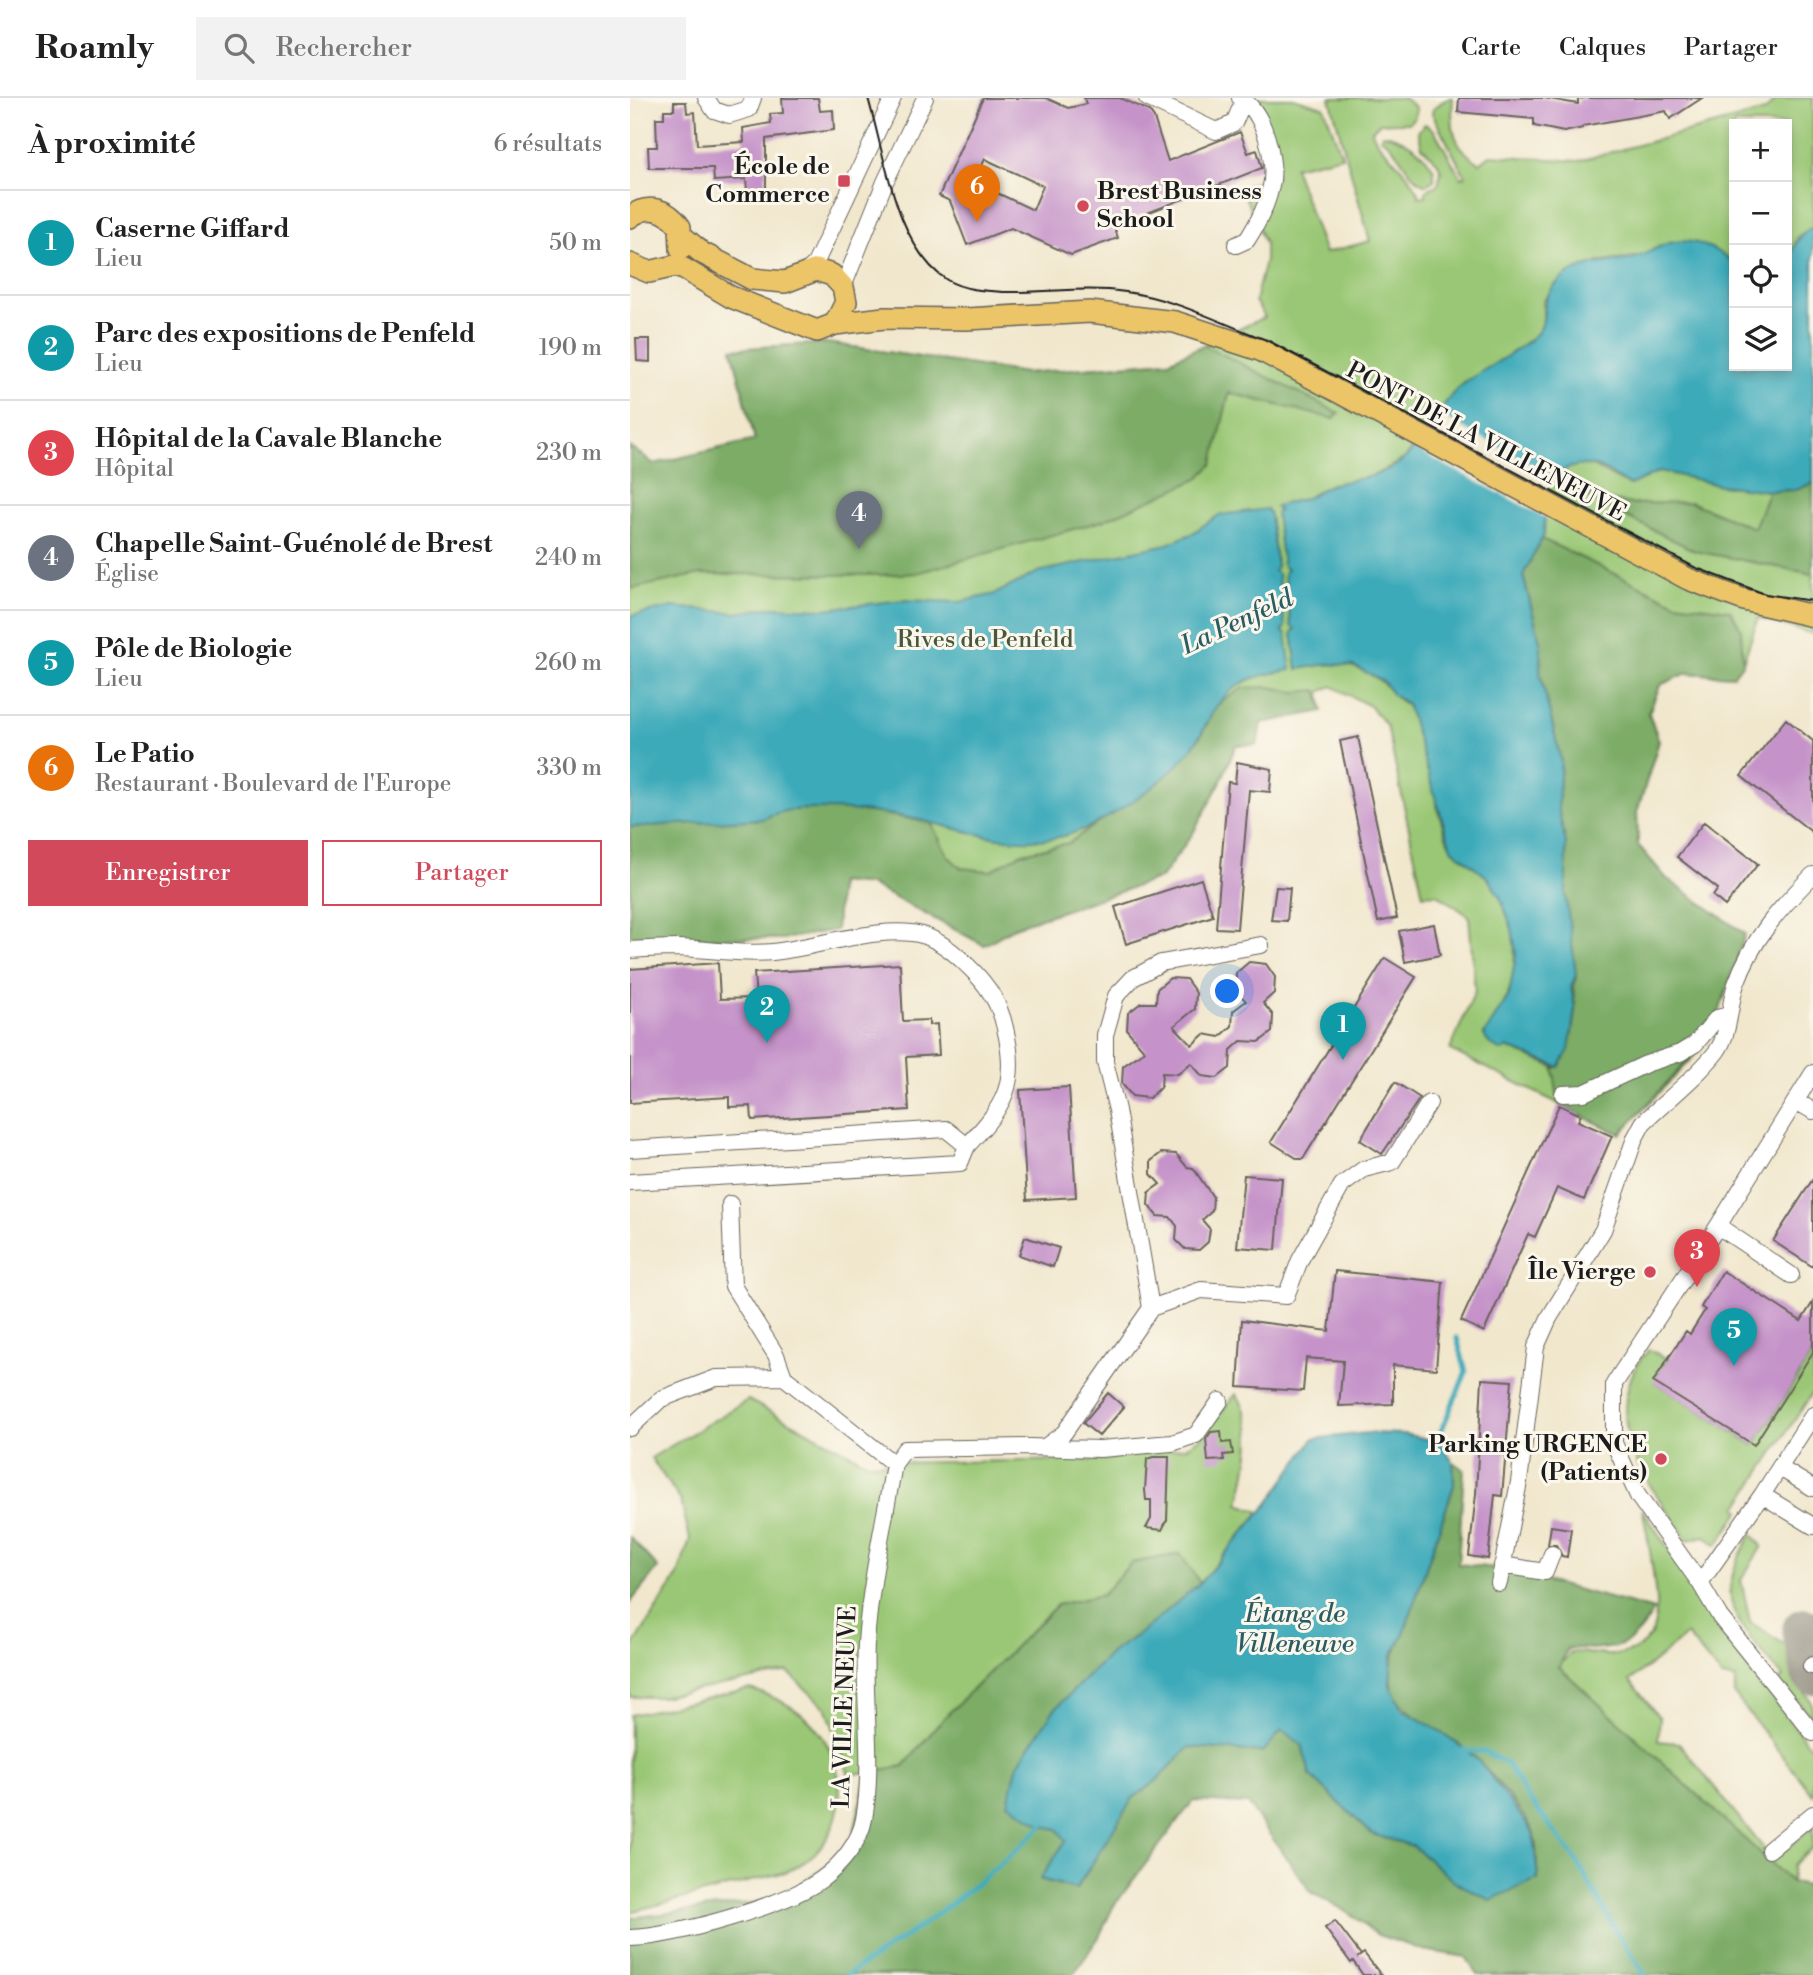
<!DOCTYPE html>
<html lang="fr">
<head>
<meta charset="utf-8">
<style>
	:root { --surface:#fff; --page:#f2f2f2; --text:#222; --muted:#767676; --line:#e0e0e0; --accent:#d1495b }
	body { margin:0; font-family:"Libre Bodoni",serif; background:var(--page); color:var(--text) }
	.controls { position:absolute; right:21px; top:21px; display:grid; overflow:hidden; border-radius:0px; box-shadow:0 4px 10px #0003 }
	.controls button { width:63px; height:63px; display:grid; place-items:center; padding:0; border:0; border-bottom:2px solid var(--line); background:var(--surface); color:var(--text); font:35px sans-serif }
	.you { position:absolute; left:598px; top:894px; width:24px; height:24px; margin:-18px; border:5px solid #fff; border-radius:50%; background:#1a73e8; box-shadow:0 0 0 10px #1a73e833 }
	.badge { display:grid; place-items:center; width:46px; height:46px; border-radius:50%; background:var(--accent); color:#fff; font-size:23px; font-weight:700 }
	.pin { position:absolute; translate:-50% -58px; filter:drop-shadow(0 2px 4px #0008) }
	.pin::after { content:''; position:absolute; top:37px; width:24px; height:21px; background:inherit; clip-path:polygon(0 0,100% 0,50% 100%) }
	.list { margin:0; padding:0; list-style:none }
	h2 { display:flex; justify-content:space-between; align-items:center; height:91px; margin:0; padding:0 28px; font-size:30px }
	h2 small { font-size:23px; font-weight:400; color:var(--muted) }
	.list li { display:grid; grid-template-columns:46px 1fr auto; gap:21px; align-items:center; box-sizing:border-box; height:105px; padding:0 28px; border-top:2px solid var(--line) }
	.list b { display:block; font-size:26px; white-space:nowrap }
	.list p { margin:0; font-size:23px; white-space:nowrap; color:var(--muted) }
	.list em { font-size:23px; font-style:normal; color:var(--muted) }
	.actions { display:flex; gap:14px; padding:21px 28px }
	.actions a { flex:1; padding:16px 0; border:2px solid var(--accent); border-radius:0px; text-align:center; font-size:24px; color:var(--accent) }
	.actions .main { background:var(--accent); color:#fff }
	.icon { flex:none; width:38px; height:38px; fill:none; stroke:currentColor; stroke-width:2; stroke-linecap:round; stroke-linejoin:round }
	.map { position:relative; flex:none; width:1183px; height:1877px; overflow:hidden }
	header { display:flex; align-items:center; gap:42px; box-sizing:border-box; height:98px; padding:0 35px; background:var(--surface); border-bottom:2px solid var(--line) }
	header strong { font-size:33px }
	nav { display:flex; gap:38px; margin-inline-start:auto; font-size:24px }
	.search { width:490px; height:63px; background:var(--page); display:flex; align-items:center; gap:18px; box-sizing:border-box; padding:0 24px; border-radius:0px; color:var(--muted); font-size:26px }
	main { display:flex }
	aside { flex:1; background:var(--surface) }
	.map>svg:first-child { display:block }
	.green { fill:#9ac774; stroke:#5b7248; stroke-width:2 }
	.forest { fill:#7bac66; stroke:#4c6441; stroke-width:2 }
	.water { fill:#3caaba; stroke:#2c636b; stroke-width:2 }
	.pier { fill:#f1e7cd }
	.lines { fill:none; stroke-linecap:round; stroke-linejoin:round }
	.stream { stroke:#3caaba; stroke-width:5 }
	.taxiway { stroke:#868274; stroke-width:44 }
	.building { fill:#c593c9; fill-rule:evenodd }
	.minor-casing { stroke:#67635a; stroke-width:18 }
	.major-casing { stroke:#67635a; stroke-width:24 }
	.minor { stroke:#fff; stroke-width:16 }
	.major { stroke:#ecc569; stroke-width:21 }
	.tram { stroke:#1c1c1c; stroke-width:2 }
	.poi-dot { fill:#d1495b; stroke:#fbf7ec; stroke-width:2.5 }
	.labels { text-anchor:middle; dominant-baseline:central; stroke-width:6; stroke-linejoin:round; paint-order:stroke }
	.poi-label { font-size:24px; font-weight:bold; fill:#1c1c1c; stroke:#fbf7ec; text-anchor:end }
	.street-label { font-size:24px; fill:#1c1c1c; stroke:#fbf7ec }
	.park-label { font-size:24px; fill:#48583b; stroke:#fbf7ec }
	.water-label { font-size:26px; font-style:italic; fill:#2a5c63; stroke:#fbf7ec }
</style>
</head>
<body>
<header>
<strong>Roamly</strong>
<div class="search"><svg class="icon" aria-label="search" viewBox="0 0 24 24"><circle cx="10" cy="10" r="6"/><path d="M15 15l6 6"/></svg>Rechercher</div>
<nav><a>Carte</a><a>Calques</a><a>Partager</a></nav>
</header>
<main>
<aside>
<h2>À proximité<small>6 résultats</small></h2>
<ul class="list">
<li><span class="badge" style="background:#0f9aa8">1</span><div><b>Caserne Giffard</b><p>Lieu</p></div><em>50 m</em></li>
<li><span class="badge" style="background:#0f9aa8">2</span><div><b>Parc des expositions de Penfeld</b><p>Lieu</p></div><em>190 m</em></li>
<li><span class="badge" style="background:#e0444e">3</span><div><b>Hôpital de la Cavale Blanche</b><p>Hôpital</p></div><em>230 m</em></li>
<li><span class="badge" style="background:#6b7280">4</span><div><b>Chapelle Saint-Guénolé de Brest</b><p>Église</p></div><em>240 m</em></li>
<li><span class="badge" style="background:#0f9aa8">5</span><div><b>Pôle de Biologie</b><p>Lieu</p></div><em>260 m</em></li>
<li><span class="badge" style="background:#e8710a">6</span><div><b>Le Patio</b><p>Restaurant · Boulevard de l'Europe</p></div><em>330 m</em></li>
</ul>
<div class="actions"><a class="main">Enregistrer</a><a>Partager</a></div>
</aside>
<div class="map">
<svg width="1183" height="1877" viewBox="0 0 1183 1877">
	<rect width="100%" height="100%" fill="#fbf7ec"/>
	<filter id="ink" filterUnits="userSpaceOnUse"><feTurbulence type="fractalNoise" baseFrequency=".0143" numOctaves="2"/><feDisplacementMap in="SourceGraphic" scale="14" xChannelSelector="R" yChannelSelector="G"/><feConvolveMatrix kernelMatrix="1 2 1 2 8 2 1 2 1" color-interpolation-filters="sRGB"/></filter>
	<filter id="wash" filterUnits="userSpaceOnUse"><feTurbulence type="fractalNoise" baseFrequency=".00686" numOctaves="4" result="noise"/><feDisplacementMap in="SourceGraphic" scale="28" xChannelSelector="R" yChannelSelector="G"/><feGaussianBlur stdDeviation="1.57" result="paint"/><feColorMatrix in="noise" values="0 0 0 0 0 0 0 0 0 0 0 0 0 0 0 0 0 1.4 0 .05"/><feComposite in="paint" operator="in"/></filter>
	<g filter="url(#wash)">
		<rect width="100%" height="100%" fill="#f1e7cd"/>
		<path class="green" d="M629,0H663L694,9L712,58L664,69L695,155L740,143L700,0H774L786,10L785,19L779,25H750L742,32C744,49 785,75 789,99L796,98V93L808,86L811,73L808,65L792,49L788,33L795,26L804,32L831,80L835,78L802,15L803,11L817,0H823C820,29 823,50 850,65L860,57L948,63L1135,13L1148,0H1183V129L1168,138L1157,168V26H1104V165L1079,149L1027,150L1013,158L971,163L935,178L913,203V226L908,235L867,266L834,284L774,361L739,380L701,386L674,401L647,409L653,468L657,471L654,476L661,528L665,531L662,535L667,571C709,561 738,565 766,599C771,605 778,606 781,613C798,654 802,700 817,741C823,759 842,762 854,776C895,821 895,892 854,936L876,949L926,970L946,876L941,853L912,441L913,397L921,378C964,355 964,373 1000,387L1030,373L1089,387L1139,393L1183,385V536L1128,520L1113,565L1103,578L1056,575L1030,587L1019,615L1029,643L1007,714L1008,747L1036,780L1115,836L1100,878L1064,958L990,1036L820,952L845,893L839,818L807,796L793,797L757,628L740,608L702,588L690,594L693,613L631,625L627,647H606L591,683L563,735L531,780L387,828L354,847L241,787L209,784L206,832L152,841L0,838V349L24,366L125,342L102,251L197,245L395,275L539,263L635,219L625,203L635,163V146L611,89L646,78Z
			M752,36C772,38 795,54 804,72V82L796,87C777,80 770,51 751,40Z
			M1019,1252L1038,1261L1024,1284L1124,1347L1183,1254V1294L1107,1410L1110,1413L1087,1447L1075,1438L1057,1442C1028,1396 989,1358 996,1300C999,1282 1006,1264 1019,1252Z
			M606,1296C630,1328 617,1371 609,1406L630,1414L570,1485L550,1456L501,1465L472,1497L427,1507L312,1622L274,1668L219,1677L197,1611L158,1574L31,1599H0V1553L48,1477L60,1441L51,1403L21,1360L118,1302L238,1365L472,1362L556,1349L570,1340Z
			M1012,1411L1076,1508L1084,1526L1183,1652V1697L1104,1596L1106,1581L1092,1579L1057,1537L1000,1583L1030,1620L1028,1643L1049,1645L1143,1762L1183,1729V1749L1163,1767L1161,1784L929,1569L941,1554C959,1554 978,1560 995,1555C1036,1544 1026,1504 1023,1474C1020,1452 1017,1432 1012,1411Z
			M1122,1436L1132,1448L1111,1482L1120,1524L1154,1546L1159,1545L1169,1587L1181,1603L1183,1620L1149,1583L1153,1579C1108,1525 1078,1505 1122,1436Z
			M120,1591C143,1598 168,1609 185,1629C225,1676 217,1749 156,1774L0,1814V1617Z"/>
		<path class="forest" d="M197,245L395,275L539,263L574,247L709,315L704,321L599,295L583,366L568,381L472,423L287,475L253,477L71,476L0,491V349L24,366L125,342L102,251Z
			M1183,385V476L1065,453L943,392L951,391L972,401L1002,406L1060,404L1124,430L1139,393L1166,392Z
			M912,441L1046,505L1100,512L1111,531L1113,565L1103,578L1057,575L1030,587L1018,615L1029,643L1007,714L1008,747L1036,780L1115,836L1082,936L990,1036L929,1007L923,969L926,970C940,953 943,934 945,912C946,899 940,892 946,880L936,800V746L928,710L931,663L910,574L911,547L893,477Z
			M640,589L665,594L687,592L693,613L631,625L627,647H606L591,683L563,735L531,780L387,828L354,847L241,787L209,784L206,832L152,841L0,838V729L133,721C178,696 253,717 301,725L318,758L331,770L360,773L392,755L439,745L547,667L570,639L587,607L613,590Z
			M823,1364L834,1372L828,1466L866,1470L1024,1512C1000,1556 983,1551 938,1550L929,1569L1161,1784L1183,1788V1877H848L836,1859L793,1852L748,1837L716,1813L681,1794L618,1706L563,1703L483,1809L469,1839L443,1877H0V1820L144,1802L220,1754L236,1676L274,1668L312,1622L427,1507L472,1497L501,1465L550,1456L570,1485L512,1534L482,1554L424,1612L412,1728L427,1731L437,1742L411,1782L446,1791L503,1700L525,1684L559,1649L632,1654L652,1632L672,1647L680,1677L742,1736L783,1748L825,1784L908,1782C906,1768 908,1746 903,1733C896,1718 862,1677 850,1664C810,1622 729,1616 773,1538L824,1387Z
			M0,1439L28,1470L0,1505Z"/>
		<path class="water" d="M1183,129V385L1166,392L1139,393L1089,387L1030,373L1000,387C989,383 981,374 971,370C953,362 927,371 916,386L914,437L893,477L911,547L910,574L931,663L928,710L936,746V801L946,876L941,889L945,910L939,952L929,969L876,949L873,953C864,950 857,946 854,937L879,897L886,856L882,831L871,801L858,780L821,750L777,606L763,597L752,582L723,568L699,566L667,571L662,535L665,531L661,528L654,475L657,471L653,468L646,416L649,412L645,409C655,405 666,403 675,400C685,397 694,388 704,386C727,380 748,380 769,365C798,344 807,304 836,284C859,267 886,256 906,236C921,221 904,205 931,181C950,165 974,165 997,162C1010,160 1019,153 1031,148C1058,136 1084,149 1104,165V268H1157C1157,231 1144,146 1183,129Z
			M637,411L640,417L647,469L644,473L648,476L655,529L652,533L656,536L661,572C640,576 619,578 602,592C582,607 575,633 560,653C535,685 469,731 429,739C369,752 315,723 257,716C235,713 211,711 189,711C167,711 152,711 133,721L0,729V518L43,509L107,515L141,509L194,511L273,502L329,504L365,496L408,474L537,446L561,436L589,417Z
			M737,1335L775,1336L810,1344L823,1364L824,1387L773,1538L762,1557L760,1587L772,1611L816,1637L849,1663L903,1734L908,1781L860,1802L825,1784L783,1748L742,1736L680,1677L672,1647L652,1632L633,1654L559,1649L525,1684L503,1700L446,1791L410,1781L436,1742L427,1731L412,1728L378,1705L388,1666L424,1612L482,1554L512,1534L570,1485L637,1407L683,1341Z"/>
		<path class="pier" d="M805,315L927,379L917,393L920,422L781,349Z"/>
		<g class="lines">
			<path class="stream" d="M804,1350L836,1274L827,1240
				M831,1652L856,1654L878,1667L894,1694L947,1763L984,1830L1015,1877
				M216,1877C288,1833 351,1787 412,1728"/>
			<path class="taxiway" d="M1174,1532L1183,1575"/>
		</g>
		<g id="blocks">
			<path class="building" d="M152,0H188L190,13L203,12L204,32L136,41V93L117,94L116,81L84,83L83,70H19L18,49H27L26,20H34V12H44V4H56L57,15L65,14L67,47L114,44L113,30L141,25L140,16L153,15Z
				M353,0H416L438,10L456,6L454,0H490L519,13L524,20L538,63L610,34L618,55L627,52L632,70L484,128L488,140L441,157L381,130L337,147L320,103L309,98ZM355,61L413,88L403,112L344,84Z
				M829,0H914L948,6V1L955,0H1072L1040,21L1036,13L953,28V30L934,34L904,28V21L828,14Z
				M6,241H20V264L7,263Z
				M1156,621L1183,643V735L1111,678Z
				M728,639L767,820L748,824L710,643Z
				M607,664L642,671L640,694L619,692L607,831L586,830L598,684L605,685Z
				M1074,724L1128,766L1095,808L1083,798L1088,791L1047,759Z
				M571,781L583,818L496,846L485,809Z
				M646,789L660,790L657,823L641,822Z
				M804,826L810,857L775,864L769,833Z
				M755,860L786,879L673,1061H668L641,1044Z
				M619,864L636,866L645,879L644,895L633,905L643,917L642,934L629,944L611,943L601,952L600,970L587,980L572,978L561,965L548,976L532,975L531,989L519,1000L502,998L492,986L493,968L515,953L497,932L498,915L511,905H526L527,891L540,880L556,881L566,895L565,911L544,928L562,947L574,936L590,939L602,928L603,913L616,903L606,892V875Z
				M88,865L90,901L126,900L124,875L270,866L273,923L299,922V927L307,926L309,957L276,959L279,1012L122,1022L121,1008L99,1009V999L0,1005V871Z
				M765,984L790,1000L752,1056L730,1042Z
				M439,989L446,1099L397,1102L390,992Z
				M929,1007L951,1017L948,1023L982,1038L954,1102L927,1090L905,1139L898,1136L854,1234L831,1223Z
				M531,1055L546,1056L557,1069L563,1070L583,1099L582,1113L572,1122L580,1131L578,1144L569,1152L555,1151L546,1142L547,1128L540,1119L527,1118L518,1107L519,1094L530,1086L521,1076V1063Z
				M614,1077L652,1080L646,1152L607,1149Z
				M1183,1081V1169L1143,1143Z
				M395,1139L429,1150L423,1169L389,1157Z
				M705,1173L813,1184L806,1271L763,1267V1306L709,1308L713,1263L676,1260L673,1293L608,1289L612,1222L699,1233Z
				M1093,1173L1171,1223L1183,1204V1254L1124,1347L1023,1284L1056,1233L1060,1236L1075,1212L1071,1209Z
				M852,1281L882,1283L872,1398L865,1397L858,1461L839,1458L846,1396Z
				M478,1295L494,1309L469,1338L453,1325Z
				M591,1333L592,1345L601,1344L603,1356L593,1357L594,1362L578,1363L576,1341L581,1334Z
				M523,1359H539L537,1422L532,1432L516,1430L521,1421V1402H516L515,1392L517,1361Z
				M921,1428L941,1431L937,1459L932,1458L926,1447H918Z
				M705,1823L731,1857L727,1860L734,1855L751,1877H733L723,1863L721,1865L695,1830Z"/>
		</g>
	</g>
	<g filter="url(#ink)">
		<use href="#blocks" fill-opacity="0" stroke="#67635a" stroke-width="2"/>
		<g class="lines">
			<defs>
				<path id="minor" d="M76,0L84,12L99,17L119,11L123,0
					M517,0L586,33L604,25L614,2
					M606,147L617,142C628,125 637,108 641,88C647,63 634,13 610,0
					M177,173L185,166L263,0
					M213,189L255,84L295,0
					M0,852C16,851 32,850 48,850C80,851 110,857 143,854C183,850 257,825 295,838C312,844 326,856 338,868C356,885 370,906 375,930C389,987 374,1008 337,1048
					M1183,975L1088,1128L984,1286V1345L1008,1398L1070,1485L1090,1519L1183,1635
					M933,996L954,995L1016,966L1050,955L1065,946L1087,920L1099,917
					M1166,1003L1183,1013
					M0,1051L316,1031L337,1048L330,1065L0,1084
					M100,1106L103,1188L146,1257L154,1279L264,1366
					M1088,1128L1161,1177
					M521,1210L487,1012L475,964V937L486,898L503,880L531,865L631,847
					M0,1330L31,1301L86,1280L154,1279
					M415,1349L434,1335L521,1210L571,1192L656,1198L670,1162L712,1087L734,1071L762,1064L799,1005
					M1150,1370L1183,1390
					M1132,1397L1183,1428
					M872,1467L915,1474L922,1456
					M869,1485L889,1384L906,1249L919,1220L973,1132L1005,1040L1013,1025C1037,1002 1067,979 1087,953C1100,935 1099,907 1106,886C1122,841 1150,810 1183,777
					M1070,1485L1132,1397L1183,1317
					M1181,1568L1183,1567
					M1139,1752L1183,1716
					M0,1840C44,1839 157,1807 192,1781C211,1767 230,1744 234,1721C244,1666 233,1601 236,1545C240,1485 254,1425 264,1366L275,1351L399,1349L470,1351L542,1345L566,1337L590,1303"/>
				<path id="major" d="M0,119C18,105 37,111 50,129L51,151
					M53,139L72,155L122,181L155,184L186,172L202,177L213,189L216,204L205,226
					M0,166L19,174L45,168L54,171L101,199L187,233L205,226L254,220L337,221L460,214L545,224L630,252L1058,481L1114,502L1183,518"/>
			</defs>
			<use href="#minor" class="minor-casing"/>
			<use href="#major" class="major-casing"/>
			<use href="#minor" class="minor"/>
			<use href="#major" class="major"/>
			<path class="tram" d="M238,0C254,54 266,150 317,182C334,192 355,193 374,194C415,195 456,188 496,194C546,201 590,225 637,242L1064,469L1135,496L1183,503"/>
		</g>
	</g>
	<g class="poi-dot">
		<rect x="207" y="76" width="14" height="14" rx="3.5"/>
		<circle cx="453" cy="108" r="7"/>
		<circle cx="1020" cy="1174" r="7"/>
		<circle cx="1031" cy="1361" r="7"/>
	</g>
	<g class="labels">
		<g class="poi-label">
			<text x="200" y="69">École de<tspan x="200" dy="28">Commerce</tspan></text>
			<text x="467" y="94" text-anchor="start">Brest Business<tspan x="467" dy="28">School</tspan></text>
			<text x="1006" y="1174">Île Vierge</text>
			<text x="1017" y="1347">Parking URGENCE<tspan x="1017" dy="28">(Patients)</tspan></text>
		</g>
		<g class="street-label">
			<text transform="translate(856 344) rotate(28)">PONT DE LA VILLENEUVE</text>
			<text transform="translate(215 1609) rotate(-88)">LA VILLE NEUVE</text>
		</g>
		<g class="park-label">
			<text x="355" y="542">Rives de Penfeld</text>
		</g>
		<g class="water-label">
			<text transform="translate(607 524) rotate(-25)">La Penfeld</text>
			<text x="665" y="1516">Étang de<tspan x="665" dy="30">Villeneuve</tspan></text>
		</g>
	</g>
</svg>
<div class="controls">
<button>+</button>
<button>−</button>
<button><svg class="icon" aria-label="locate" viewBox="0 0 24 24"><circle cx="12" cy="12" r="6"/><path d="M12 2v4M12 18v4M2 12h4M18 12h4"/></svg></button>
<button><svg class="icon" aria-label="layers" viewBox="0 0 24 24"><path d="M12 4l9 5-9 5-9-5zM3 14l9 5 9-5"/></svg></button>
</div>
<div class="you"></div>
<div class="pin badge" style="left:713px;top:962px;background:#0f9aa8">1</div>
<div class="pin badge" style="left:137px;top:945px;background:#0f9aa8">2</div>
<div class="pin badge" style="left:1067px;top:1189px;background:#e0444e">3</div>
<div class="pin badge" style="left:229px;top:451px;background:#6b7280">4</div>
<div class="pin badge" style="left:1104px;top:1268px;background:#0f9aa8">5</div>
<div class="pin badge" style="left:347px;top:124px;background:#e8710a">6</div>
</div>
</main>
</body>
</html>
